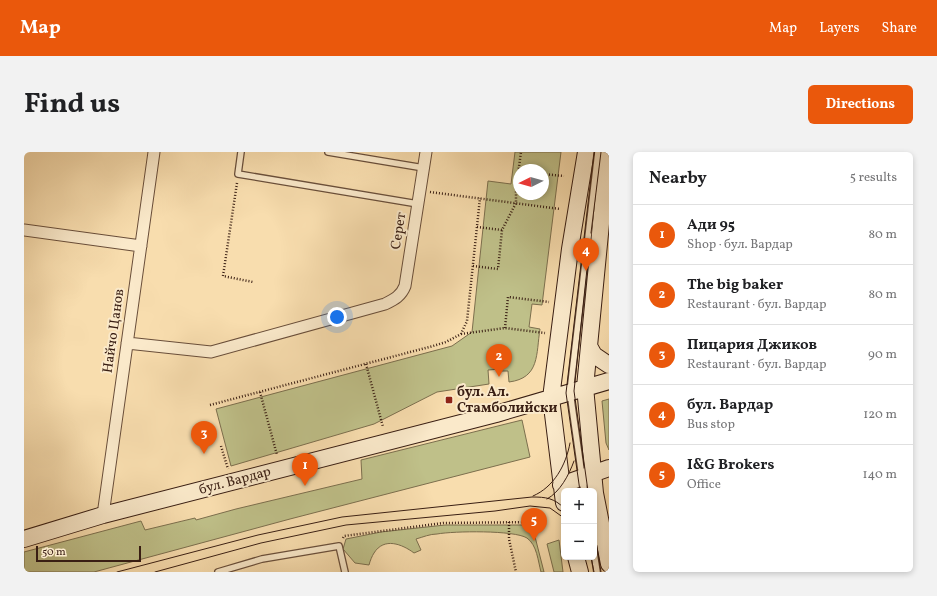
<!DOCTYPE html>
<html lang="en">
<head>
<meta charset="utf-8">
<style>
	:root { --surface:#fff; --page:#f2f2f2; --text:#202124; --muted:#757577; --line:#e0e0e0; --accent:#ea580c }
	body { margin:0; font-family:Vollkorn,serif; background:var(--page); color:var(--text) }
	.controls { position:absolute; right:12px; bottom:12px; display:grid; overflow:hidden; border-radius:6px; box-shadow:0 2px 6px #0003 }
	.controls button { width:36px; height:36px; display:grid; place-items:center; padding:0; border:0; border-bottom:1px solid var(--line); background:var(--surface); color:var(--text); font:20px sans-serif }
	.compass { position:absolute; left:489px; top:12px; width:36px; height:36px; border-radius:50%; background:var(--surface); box-shadow:0 2px 6px #0003; rotate:265deg }
	.scale { position:absolute; left:12px; bottom:10px; width:105px; box-sizing:border-box; padding-left:4px; border:2px solid #391e13; border-top:0; font-size:11px; line-height:14px; white-space:nowrap; color:#391e13; -webkit-text-stroke:3px #fae9ca; paint-order:stroke }
	.you { position:absolute; left:313px; top:165px; width:14px; height:14px; margin:-10px; border:3px solid #fff; border-radius:50%; background:#1a73e8; box-shadow:0 0 0 6px #1a73e833 }
	.badge { display:grid; place-items:center; width:26px; height:26px; border-radius:50%; background:var(--accent); color:#fff; font-size:13px; font-weight:700 }
	.pin { position:absolute; translate:-50% -33px; filter:drop-shadow(0 1px 2px #0008) }
	.pin::after { content:''; position:absolute; top:21px; width:14px; height:12px; background:inherit; clip-path:polygon(0 0,100% 0,50% 100%) }
	.list { margin:0; padding:0; list-style:none }
	h2 { display:flex; justify-content:space-between; align-items:center; height:52px; margin:0; padding:0 16px; font-size:17px }
	h2 small { font-size:13px; font-weight:400; color:var(--muted) }
	.list li { display:grid; grid-template-columns:26px 1fr auto; gap:12px; align-items:center; box-sizing:border-box; height:60px; padding:0 16px; border-top:1px solid var(--line) }
	.list b { display:block; font-size:15px; white-space:nowrap }
	.list p { margin:0; font-size:13px; white-space:nowrap; color:var(--muted) }
	.list em { font-size:13px; font-style:normal; color:var(--muted) }
	.map { position:relative; flex:none; width:585px; height:420px; overflow:hidden; border-radius:6px }
	header { display:flex; align-items:center; gap:24px; box-sizing:border-box; height:56px; padding:0 20px; background:var(--accent); color:#fff }
	header strong { font-size:19px }
	nav { display:flex; gap:22px; margin-inline-start:auto; font-size:14px }
	.intro { display:flex; align-items:center; justify-content:space-between; box-sizing:border-box; height:96px; padding:0 24px }
	h1 { margin:0; font-size:28px }
	.button { padding:10px 18px; border-radius:6px; background:var(--accent); color:#fff; font-size:14px; font-weight:700 }
	main { display:flex; gap:24px; padding:0 24px }
	aside { flex:1; background:var(--surface); border-radius:6px; box-shadow:0 2px 6px #0003 }
	.map>svg:first-child { display:block }
	.green { fill:#bfc089; stroke:#7c6f4e; fill-rule:evenodd }
	.lines { fill:none; stroke-linecap:round; stroke-linejoin:round }
	.lane-casing { stroke:#694e3a; stroke-width:8 }
	.street-casing { stroke:#694e3a; stroke-width:13 }
	.secondary-casing { stroke:#391e13; stroke-width:18 }
	.path { stroke:#391e13; stroke-width:2.5; stroke-dasharray:1 2; stroke-linecap:butt }
	.lane { stroke:#fae9ca; stroke-width:5.5 }
	.street { stroke:#fae9ca; stroke-width:11 }
	.secondary { stroke:#fae9ca; stroke-width:16 }
	.tram { stroke:#391e13; stroke-width:1 }
	.poi-dot { fill:#8f2418; stroke:#fae9ca; stroke-width:1.5 }
	.labels { text-anchor:middle; dominant-baseline:central; stroke-width:4; stroke-linejoin:round; paint-order:stroke }
	.street-label { font-size:14px; fill:#391e13; stroke:#fae9ca }
	.poi-label { font-size:14px; font-weight:bold; fill:#391e13; stroke:#fae9ca; text-anchor:start }
</style>
</head>
<body>
<header>
<strong>Map</strong>
<nav><a>Map</a><a>Layers</a><a>Share</a></nav>
</header>
<div class="intro"><h1>Find us</h1><a class="button">Directions</a></div>
<main>
<div class="map">
<svg width="585" height="420" viewBox="0 0 585 420">
	<rect width="100%" height="100%" fill="#f8ddae"/>
	<filter id="stains"><feTurbulence type="fractalNoise" baseFrequency=".005" numOctaves="4"/><feColorMatrix values="0 0 0 0 .2 0 0 0 0 .09 0 0 0 0 .02 0 0 0 .5 -.17"/></filter>
	<radialGradient id="worn" r=".72"><stop offset=".6" stop-color="#630" stop-opacity="0"/><stop offset="1" stop-color="#630" stop-opacity=".3"/></radialGradient>
	<path class="green" d="M491,0H537L518,153L508,152L505,175L516,177C512,202 516,226 485,230L484,219H478L477,217L464,218L465,232L413,240L350,272L207,314L192,257L428,194L448,180L464,29L487,32ZM495,18H519V42H495Z
		M585,247V298L582,291L578,249Z
		M498,268L506,305L266,367L70,420H0V400L117,369L121,378L171,366L172,368L212,357L338,327L337,308Z
		M421,373H508L520,420H517C514,409 513,393 503,386C490,378 430,379 413,382C406,382 399,385 392,387L397,398L390,401C378,392 360,385 350,401C348,404 346,409 345,413L331,411L319,397L322,387L357,380Z
		M535,388L539,420H530L523,392Z"/>
	<g class="lines">
		<defs>
			<path id="lane" d="M217,0L214,22L394,52
				M304,0L400,16
				M560,339L546,240L574,0
				M570,401L573,420
				M194,420L238,407L315,394L321,420"/>
			<path id="street" d="M0,78L117,94
				M103,191L187,200L361,152C371,147 377,144 381,134L402,0
				M79,363L130,0"/>
			<path id="secondary" d="M584,0L561,235L571,341L585,412
				M565,194L570,203L585,213
				M537,333L585,316
				M540,351L527,246L546,97L562,0
				M0,387L79,363L472,262L585,229
				M552,405L556,420"/>
		</defs>
		<use href="#lane" class="lane-casing"/>
		<use href="#street" class="street-casing"/>
		<use href="#secondary" class="secondary-casing"/>
		<path class="path" d="M519,22L540,24
			M213,31L199,124L229,130
			M406,40L536,57
			M453,75L478,78L492,51V37L497,0
			M449,114L474,117L478,78
			M481,176L484,145L525,150
			M437,182L481,176L521,181
			M342,212L359,275
			M236,240L253,303
			M186,253L409,194L422,190L437,182L443,169L456,46
			M197,294L204,317
			M485,370V387L492,420
			M319,386L320,384L419,371L516,370"/>
		<use href="#lane" class="lane"/>
		<use href="#street" class="street"/>
		<use href="#secondary" class="secondary"/>
		<path class="tram" d="M567,81L577,0
			M563,117L550,239L564,339
			M556,339L542,241L570,0
			M509,344C530,335 542,313 546,291
			M523,347C536,340 545,323 550,309
			M570,377L577,420
			M567,405L570,420
			M93,420L234,383L318,365L508,345C522,345 530,346 540,356
			M131,420L237,391L322,373L471,359L506,354L526,356L540,366"/>
	</g>
	<rect class="poi-dot" x="421" y="244" width="8" height="8" rx="2"/>
	<g class="labels">
		<g class="street-label">
			<text transform="translate(375 79) rotate(-81)">Серет</text>
			<text transform="translate(90 179) rotate(-82)">Найчо Цанов</text>
			<text transform="translate(211 329) rotate(-15)">бул. Вардар</text>
		</g>
		<g class="poi-label">
			<text x="433" y="240">бул. Ал.<tspan x="433" dy="16">Стамболийски</tspan></text>
		</g>
	</g>
	<rect width="100%" height="100%" filter="url(#stains)"/>
	<rect width="100%" height="100%" fill="url(#worn)"/>
</svg>
<div class="controls">
<button>+</button>
<button>−</button>
</div>
<svg class="compass" viewBox="-18 -18 36 36"><path d="M0-13l5 13h-10z" fill="#e53935"/><path d="M0 13l5-13h-10z" fill="#757577"/></svg>
<div class="scale">50 m</div>
<div class="you"></div>
<div class="pin badge" style="left:281px;top:334px">1</div>
<div class="pin badge" style="left:475px;top:225px">2</div>
<div class="pin badge" style="left:180px;top:302px">3</div>
<div class="pin badge" style="left:562px;top:119px">4</div>
<div class="pin badge" style="left:510px;top:389px">5</div>
</div>
<aside>
<h2>Nearby<small>5 results</small></h2>
<ul class="list">
<li><span class="badge">1</span><div><b>Ади 95</b><p>Shop · бул. Вардар</p></div><em>80 m</em></li>
<li><span class="badge">2</span><div><b>The big baker</b><p>Restaurant · бул. Вардар</p></div><em>80 m</em></li>
<li><span class="badge">3</span><div><b>Пицария Джиков</b><p>Restaurant · бул. Вардар</p></div><em>90 m</em></li>
<li><span class="badge">4</span><div><b>бул. Вардар</b><p>Bus stop</p></div><em>120 m</em></li>
<li><span class="badge">5</span><div><b>I&amp;G Brokers</b><p>Office</p></div><em>140 m</em></li>
</ul>
</aside>
</main>
</body>
</html>
